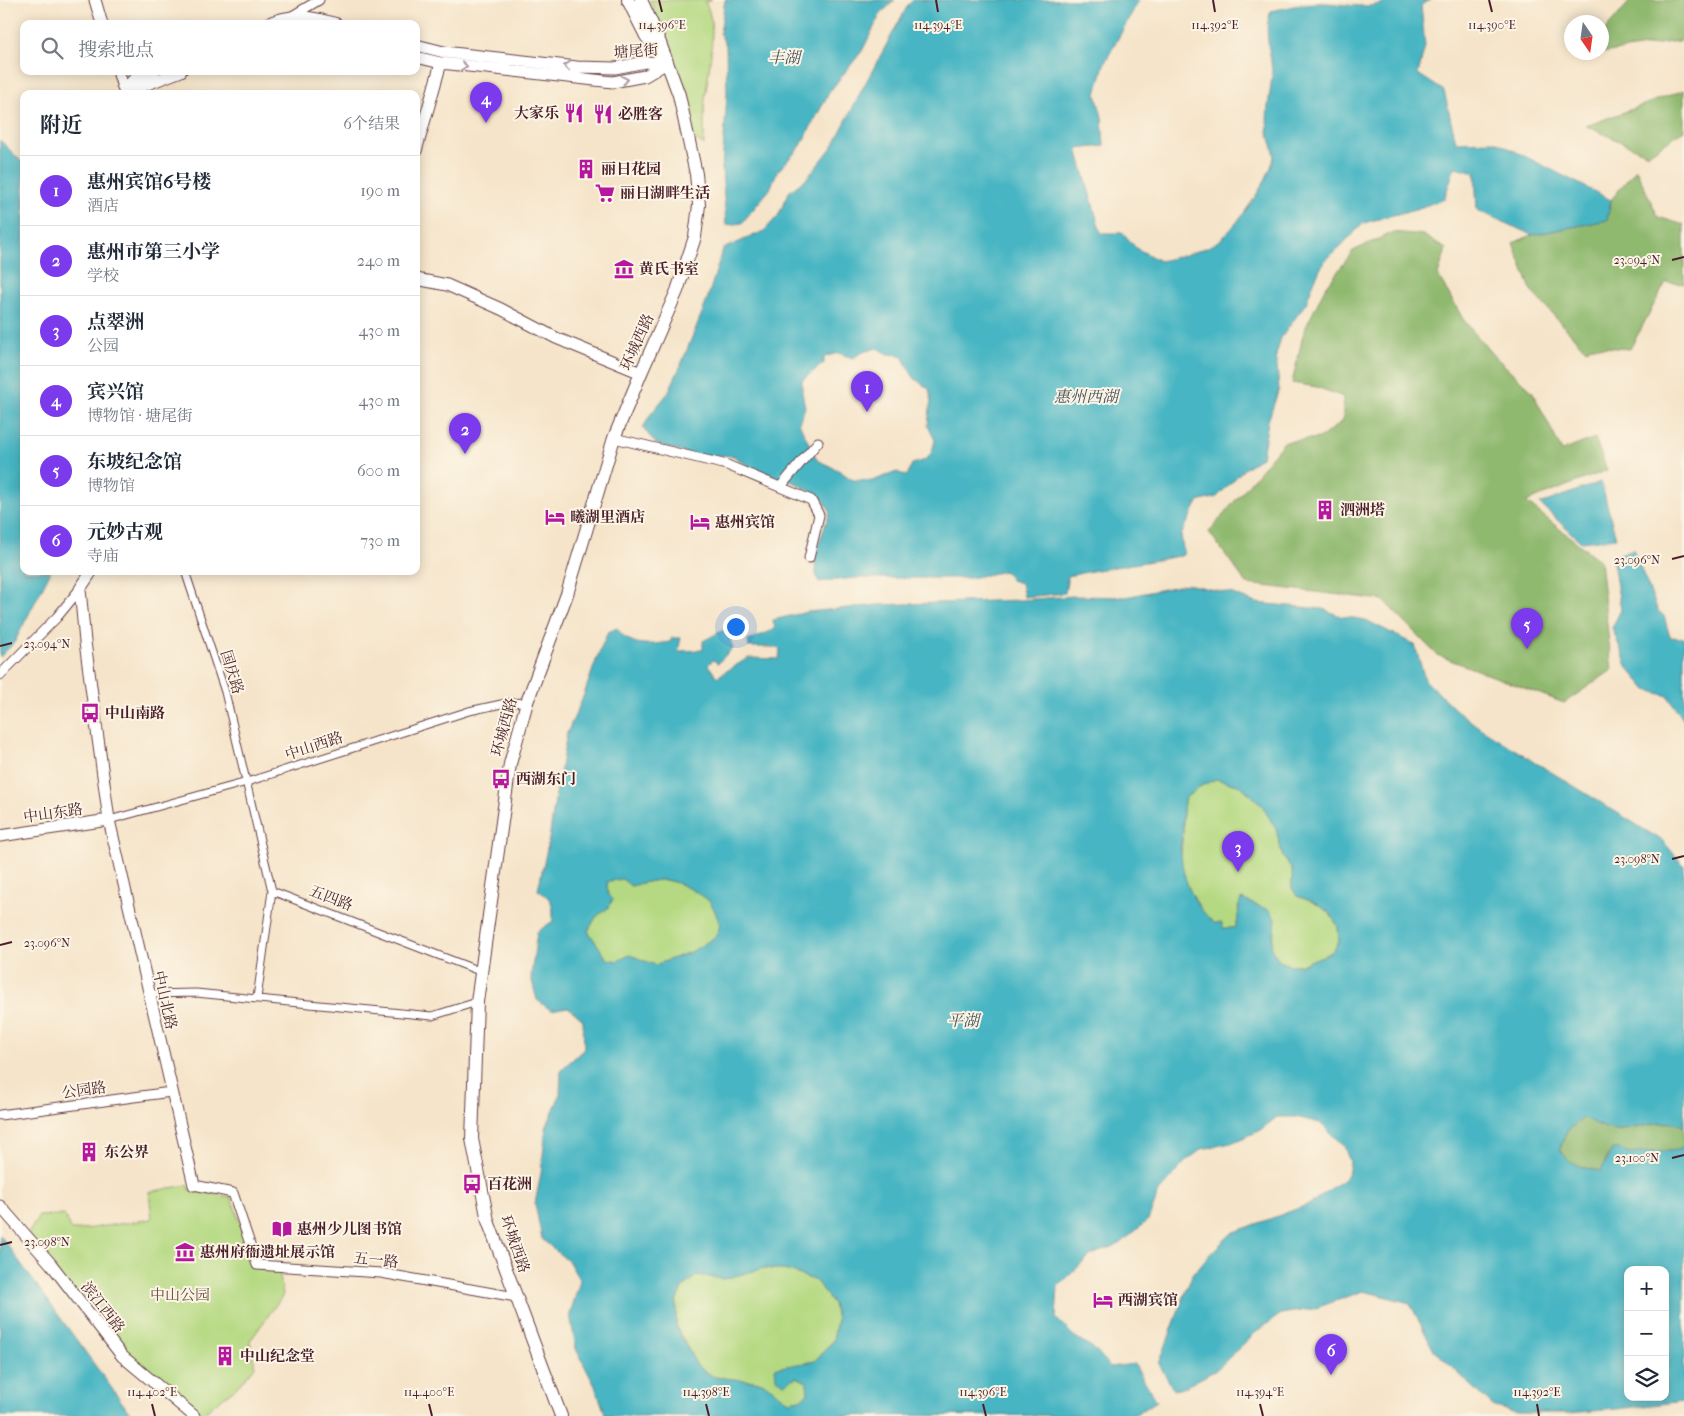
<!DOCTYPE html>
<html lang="zh">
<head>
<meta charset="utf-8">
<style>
	:root { --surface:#fff; --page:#f2f2f3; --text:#1f2937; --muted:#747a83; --line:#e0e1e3; --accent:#7c3aed }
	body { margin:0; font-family:"IM FELL French Canon","Noto Serif SC",serif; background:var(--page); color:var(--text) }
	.controls { position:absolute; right:15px; bottom:15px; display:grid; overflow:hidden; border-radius:10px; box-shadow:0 2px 12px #0003 }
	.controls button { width:45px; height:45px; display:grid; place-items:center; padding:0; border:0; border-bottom:1px solid var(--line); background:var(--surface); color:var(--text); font:25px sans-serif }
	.compass { position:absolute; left:1564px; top:15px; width:45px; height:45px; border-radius:50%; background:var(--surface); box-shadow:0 2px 12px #0003; rotate:167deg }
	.you { position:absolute; left:735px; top:626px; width:18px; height:18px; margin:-12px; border:4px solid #fff; border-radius:50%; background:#1a73e8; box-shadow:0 0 0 8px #1a73e833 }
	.badge { display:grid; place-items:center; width:32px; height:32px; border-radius:50%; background:var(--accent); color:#fff; font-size:16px; font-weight:700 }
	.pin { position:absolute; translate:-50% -41px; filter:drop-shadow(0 1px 2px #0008) }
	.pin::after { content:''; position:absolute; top:26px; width:18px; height:15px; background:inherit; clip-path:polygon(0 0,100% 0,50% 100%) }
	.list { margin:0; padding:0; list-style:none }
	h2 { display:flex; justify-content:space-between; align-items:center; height:65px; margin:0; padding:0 20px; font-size:21px }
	h2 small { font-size:16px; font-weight:400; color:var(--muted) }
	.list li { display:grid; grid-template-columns:32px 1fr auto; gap:15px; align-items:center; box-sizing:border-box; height:70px; padding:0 20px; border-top:1px solid var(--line) }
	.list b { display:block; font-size:19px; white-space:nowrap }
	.list p { margin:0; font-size:16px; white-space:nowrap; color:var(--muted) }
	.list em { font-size:16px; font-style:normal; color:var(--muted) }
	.icon { flex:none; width:28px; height:28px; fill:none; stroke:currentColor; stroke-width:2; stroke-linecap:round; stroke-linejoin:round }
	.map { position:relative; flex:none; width:1684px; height:1416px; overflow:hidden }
	.search { position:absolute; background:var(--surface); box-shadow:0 2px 12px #0003; left:20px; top:20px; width:400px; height:55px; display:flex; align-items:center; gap:12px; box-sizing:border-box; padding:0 18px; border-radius:10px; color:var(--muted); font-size:19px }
	.panel { position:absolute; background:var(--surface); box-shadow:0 2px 12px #0003; left:20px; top:90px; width:400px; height:485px; border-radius:10px }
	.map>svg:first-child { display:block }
	.green { fill:#b5d982; stroke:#807c56 }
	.forest { fill:#90b970; stroke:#6d6c4e }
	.water { fill:#47b5c3; stroke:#486a77; fill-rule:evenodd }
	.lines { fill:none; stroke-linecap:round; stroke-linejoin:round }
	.pedestrian-casing { stroke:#643d43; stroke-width:9 }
	.minor-casing { stroke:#643d43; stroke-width:11 }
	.tertiary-casing { stroke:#643d43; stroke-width:13 }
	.secondary-casing { stroke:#643d43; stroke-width:14 }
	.pedestrian { stroke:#fff; stroke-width:7 }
	.minor { stroke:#fff; stroke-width:9 }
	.tertiary { stroke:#fff; stroke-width:11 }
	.secondary { stroke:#fff; stroke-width:12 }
	.oneway { stroke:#ae9aa0 }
	.ticks { fill:none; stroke:#4a1f2b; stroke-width:2 }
	.labels { text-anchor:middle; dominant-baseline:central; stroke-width:4; stroke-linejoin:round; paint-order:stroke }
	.street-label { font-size:15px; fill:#4a1f2b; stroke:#fcf5e5 }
	.poi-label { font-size:15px; font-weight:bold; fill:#4a1f2b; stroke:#fcf5e5; text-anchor:start }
	.park-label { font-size:15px; fill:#654e41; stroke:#fcf5e5 }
	.water-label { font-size:16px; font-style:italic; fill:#495460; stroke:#fcf5e5 }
	.ticks-label { font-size:12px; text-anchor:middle; fill:#4a1f2b; stroke:#fcf5e5; stroke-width:4; stroke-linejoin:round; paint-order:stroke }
</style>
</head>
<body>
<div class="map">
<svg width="1684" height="1416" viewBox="0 0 1684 1416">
	<rect width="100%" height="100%" fill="#fcf5e5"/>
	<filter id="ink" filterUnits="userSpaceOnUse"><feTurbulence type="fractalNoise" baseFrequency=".02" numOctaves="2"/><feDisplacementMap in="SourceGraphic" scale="10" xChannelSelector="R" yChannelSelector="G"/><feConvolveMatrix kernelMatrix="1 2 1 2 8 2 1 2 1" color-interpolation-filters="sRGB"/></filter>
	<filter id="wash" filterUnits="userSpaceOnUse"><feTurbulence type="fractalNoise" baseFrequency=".0096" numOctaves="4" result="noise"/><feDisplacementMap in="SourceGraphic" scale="20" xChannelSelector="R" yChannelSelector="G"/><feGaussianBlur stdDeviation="1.12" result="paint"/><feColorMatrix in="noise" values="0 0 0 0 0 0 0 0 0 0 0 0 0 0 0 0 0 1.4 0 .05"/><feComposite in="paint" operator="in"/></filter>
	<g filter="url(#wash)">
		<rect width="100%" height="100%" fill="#f5e4c9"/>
		<path class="green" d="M650,0H712L705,2C719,25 708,73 705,99C704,114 704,130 704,145L694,139L668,49Z
			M1216,779L1241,786L1261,804L1276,829L1283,857L1293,869L1292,888L1297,896L1311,901L1328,911L1338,926L1339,941L1332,952L1301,965H1290L1280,962L1271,948L1276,920L1238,906L1239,919L1235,928C1232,928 1227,929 1224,928C1206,925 1188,890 1183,874C1179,860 1182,846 1183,832C1183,820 1182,810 1185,798L1201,786Z
			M622,879L631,886C643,883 658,878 670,881C680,883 702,894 709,901C714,907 718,918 720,926L715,937L693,951L655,965L630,955L617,961L607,959L588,931L596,917L609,907L607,882Z
			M187,1185L190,1190L231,1197L256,1267L279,1270L283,1295L250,1341L255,1367L237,1387L199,1416L124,1354L26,1237L39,1216L64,1215L71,1230H79L152,1219L149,1192Z
			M764,1268L789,1271L816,1281L833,1304L837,1319L833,1341L815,1361L796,1377L807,1382L808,1394L800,1399L789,1401L762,1382L714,1377L697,1366L676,1326V1302L682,1288L697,1275L724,1279Z"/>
		<path class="forest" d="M1631,0H1684V40L1582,56L1585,53L1602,52V34Z
			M1684,90V130L1648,154L1586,126Z
			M1636,169L1658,217L1684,225V284L1666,282L1630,349L1591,346L1586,350L1532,292L1513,243L1532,235L1607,220L1611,200Z
			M1393,232L1423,235L1446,249L1438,275L1463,319L1491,353L1532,391L1562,451L1595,438L1607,470L1526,502L1600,561L1612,670L1564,703L1437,655L1383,600L1247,584L1209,532L1284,442L1320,438L1343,421V397L1317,387L1292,383L1304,331L1324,290L1353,251Z
			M1583,1117C1593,1122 1604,1129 1616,1130C1634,1131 1670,1115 1684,1127V1145L1680,1150L1628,1154L1621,1149L1607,1156L1602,1171C1584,1168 1569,1166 1560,1149L1566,1132Z"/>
		<path class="water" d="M725,0H895L881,13L862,51L830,91L800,147L777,172L770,189L742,223L726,225L722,168L727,94L726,45L720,34Z
			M913,0H1139L1104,64L1096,94L1102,117L1104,146L1077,149L1101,233H1123L1136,248L1160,261C1178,257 1206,251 1221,239C1238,225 1270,179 1274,157C1275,149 1269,139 1268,131C1265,112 1271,93 1272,75C1272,53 1262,32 1271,11C1286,8 1303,3 1318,3C1337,2 1372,12 1388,0H1430L1421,5L1425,46L1418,74L1444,91L1456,142L1495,141L1611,200L1607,220L1532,235L1477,210L1475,172L1455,167L1444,199L1419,208L1364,223L1324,262L1315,279L1306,303L1281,338L1276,355L1279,389L1268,421L1262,457L1245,468L1217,497L1198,502L1181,535L1184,555C1145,563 1107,567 1068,576L1065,593L1024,597L1021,583L1011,580L1005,571L970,578H855L819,582C808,561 824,533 830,511L822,498L796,483L751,468L734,456L715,455L707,460L656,444L643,428L650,415L668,393L680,367L706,303L723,249L764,231L778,216L789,192L808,177L833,146L865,84L908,5ZM877,348L887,354L901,355L914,378L929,389L931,399L928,426L935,440C931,457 929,460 912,464L907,476L897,472L872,481L853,480L838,470L817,460L799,423L805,407L802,392V380L824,363V357L838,353L853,358L863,352Z
			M0,140L24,164V571H51L14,643L0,657Z
			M1601,482L1616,538L1581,542L1540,504Z
			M1633,549L1658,611L1664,616L1670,637L1684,638V721L1668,696L1647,690L1628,668L1612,628L1621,610L1612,557Z
			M1187,584L1233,594L1256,603L1323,609L1340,616L1366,620L1415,645L1425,680L1456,710L1480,728L1663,841L1684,866V1127C1670,1115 1634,1131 1616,1130C1604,1129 1593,1122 1583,1118L1566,1132L1560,1149C1569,1166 1584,1168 1601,1171L1612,1149H1621L1628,1154L1680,1150L1684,1145V1401L1617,1409L1569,1413H1517L1494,1407L1433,1349L1410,1303L1364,1291L1313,1309L1281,1314L1255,1333L1216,1370L1183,1388L1174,1390L1159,1364L1192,1275L1210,1254L1232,1233L1310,1204L1348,1176L1350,1162L1344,1146L1320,1123L1296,1117H1277L1259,1131L1231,1143L1202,1149L1186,1161L1159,1192L1148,1220L1120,1244L1091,1255L1058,1286L1056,1318L1074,1336L1093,1348L1110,1367L1134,1364L1157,1401L1134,1415L606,1416L595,1386L576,1349L570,1314L580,1281L569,1262L542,1239L535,1204L541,1173L546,1128L560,1095L561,1070L584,1049L583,1020L568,1007L551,1010L537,1000L531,977L537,932L553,921C553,903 553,900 538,890L549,839L555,800L567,733L582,700L598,655L608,632L617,628C630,648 649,645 670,642L672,638H681L678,651L703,650V641L726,629L733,648L718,663L713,660L708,665L717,677L748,658L779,659L780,649L772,647H749L748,641L775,629L773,620L807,612L878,605L1021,600L1074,596L1126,597ZM1216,779L1241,786L1261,804L1276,829L1283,857L1292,869V888L1297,896L1311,901L1328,911L1338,926L1339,941L1332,952L1301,965H1290L1280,962L1271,948L1276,920L1269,910L1241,899C1237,909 1240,918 1235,928H1223L1222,923H1214C1193,904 1182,879 1181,851C1180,845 1182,839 1183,832C1183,820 1182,809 1185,798L1201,786ZM622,879L631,886C643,883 658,878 670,881C680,883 702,894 709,901C714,907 718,918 720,926L715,937L693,951L655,965L630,955L617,961L607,959L588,931L596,917L609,907L613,899L608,894L607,882ZM764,1268L789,1271L816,1281L833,1304L837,1319L833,1341L815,1361L775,1368L776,1378L784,1384L796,1377L807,1382L808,1394L800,1399L789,1401L762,1382L714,1377L697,1366L676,1327V1302L682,1288L697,1275L724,1279ZM1628,1270H1665V1397H1628Z
			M0,1235L3,1239L132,1416H0Z"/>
	</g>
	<g filter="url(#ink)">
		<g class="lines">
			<defs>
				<path id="pedestrian" d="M185,571L225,692L272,891L482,972
					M109,820L247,782L469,711L506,703L527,702
					M149,994L196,993L432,1016L477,1002
					M257,998L272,891"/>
				<path id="minor" d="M292,16L319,0
					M614,438L727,465L811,500L819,515L809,558
					M781,486L818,442
					M0,675L57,617L80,589
					M0,1115L171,1092
					M194,1185L233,1193L257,1265L381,1273L516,1297"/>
				<path id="tertiary" d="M95,0L102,24
					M267,24C293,12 311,17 337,24
					M416,45L444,52L577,67L615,68L645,62L667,63
					M416,57L441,63L613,82L645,76L667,63
					M118,71L125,94
					M124,90L137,88L181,71
					M124,90L135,78L154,71
					M416,151L441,63
					M416,279L447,285L501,309L556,338L641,373
					M92,571L80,589L85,642L109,820L194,1185
					M0,836L109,820
					M0,1206L51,1264L122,1356L194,1416"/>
				<path id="secondary" d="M628,0L646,36L659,53
					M561,1416L488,1221L472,1139L477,1002L510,764L527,702L567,594L614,438L641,373L677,291L695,237L699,205L696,174L679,95L657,35L641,0"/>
			</defs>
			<use href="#pedestrian" class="pedestrian-casing"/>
			<use href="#minor" class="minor-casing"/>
			<use href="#tertiary" class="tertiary-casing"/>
			<use href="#secondary" class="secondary-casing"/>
			<use href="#pedestrian" class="pedestrian"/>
			<use href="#minor" class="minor"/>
			<use href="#tertiary" class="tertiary"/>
			<use href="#secondary" class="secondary"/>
		</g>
		<defs><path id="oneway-chevron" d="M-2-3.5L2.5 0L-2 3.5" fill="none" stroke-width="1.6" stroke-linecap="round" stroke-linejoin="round" transform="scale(1.25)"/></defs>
		<g class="oneway">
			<use href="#oneway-chevron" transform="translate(464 66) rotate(6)"/>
			<use href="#oneway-chevron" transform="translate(567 66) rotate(-174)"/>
			<use href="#oneway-chevron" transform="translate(625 80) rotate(-10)"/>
		</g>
	</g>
	<path class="ticks" d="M659,0L662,12M936,0L938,12M1213,0L1215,12M1489,0L1492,12M1672,260L1684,257M1672,559L1684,556M0,646L12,643M1672,859L1684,856M0,945L12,942M1672,1158L1684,1155M0,1245L12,1242M152,1404L155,1416M429,1404L432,1416M706,1404L709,1416M983,1404L986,1416M1260,1404L1263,1416M1537,1404L1539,1416"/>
	<defs>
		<symbol id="restaurant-bare" viewBox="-9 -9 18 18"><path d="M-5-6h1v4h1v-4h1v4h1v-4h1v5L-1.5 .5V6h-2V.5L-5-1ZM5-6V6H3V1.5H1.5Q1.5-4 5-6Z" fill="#b5179e" stroke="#fcf5e5" stroke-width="2.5" paint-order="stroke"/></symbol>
		<symbol id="building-bare" viewBox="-9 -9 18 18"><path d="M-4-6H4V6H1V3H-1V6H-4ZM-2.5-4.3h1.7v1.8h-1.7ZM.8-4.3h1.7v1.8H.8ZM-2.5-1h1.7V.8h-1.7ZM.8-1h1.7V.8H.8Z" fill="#b5179e" stroke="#fcf5e5" stroke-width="2.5" paint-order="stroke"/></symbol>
		<symbol id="supermarket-bare" viewBox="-9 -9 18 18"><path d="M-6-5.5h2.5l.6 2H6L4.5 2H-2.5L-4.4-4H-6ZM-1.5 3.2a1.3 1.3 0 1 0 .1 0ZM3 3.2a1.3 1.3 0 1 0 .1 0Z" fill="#b5179e" stroke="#fcf5e5" stroke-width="2.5" paint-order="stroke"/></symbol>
		<symbol id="museum-bare" viewBox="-9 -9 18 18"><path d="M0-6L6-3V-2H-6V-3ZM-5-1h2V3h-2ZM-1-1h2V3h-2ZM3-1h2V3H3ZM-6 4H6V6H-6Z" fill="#b5179e" stroke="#fcf5e5" stroke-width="2.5" paint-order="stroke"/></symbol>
		<symbol id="hotel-bare" viewBox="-9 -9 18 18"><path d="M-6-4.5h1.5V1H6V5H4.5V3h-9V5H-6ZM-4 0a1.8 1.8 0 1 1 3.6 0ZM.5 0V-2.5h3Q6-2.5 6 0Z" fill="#b5179e" stroke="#fcf5e5" stroke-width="2.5" paint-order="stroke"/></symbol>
		<symbol id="bus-bare" viewBox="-9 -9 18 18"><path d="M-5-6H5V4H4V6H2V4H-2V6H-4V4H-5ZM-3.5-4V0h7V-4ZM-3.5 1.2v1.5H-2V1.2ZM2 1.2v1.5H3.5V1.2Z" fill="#b5179e" stroke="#fcf5e5" stroke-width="2.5" paint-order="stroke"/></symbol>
		<symbol id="library-bare" viewBox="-9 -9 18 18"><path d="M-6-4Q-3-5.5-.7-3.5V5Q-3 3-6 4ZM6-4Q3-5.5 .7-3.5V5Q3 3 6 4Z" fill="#b5179e" stroke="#fcf5e5" stroke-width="2.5" paint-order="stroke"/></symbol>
	</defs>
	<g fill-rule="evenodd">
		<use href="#restaurant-bare" x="560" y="99" width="28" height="28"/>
		<use href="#restaurant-bare" x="589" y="100" width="28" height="28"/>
		<use href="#building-bare" x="572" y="155" width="28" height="28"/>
		<use href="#supermarket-bare" x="591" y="179" width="28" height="28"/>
		<use href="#museum-bare" x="610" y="255" width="28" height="28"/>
		<use href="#building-bare" x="1311" y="496" width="28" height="28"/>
		<use href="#hotel-bare" x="541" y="503" width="28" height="28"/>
		<use href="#hotel-bare" x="686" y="508" width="28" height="28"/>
		<use href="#bus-bare" x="76" y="699" width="28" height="28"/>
		<use href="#bus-bare" x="487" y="765" width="28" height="28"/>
		<use href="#building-bare" x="75" y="1138" width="28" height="28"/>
		<use href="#bus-bare" x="458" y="1170" width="28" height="28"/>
		<use href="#library-bare" x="268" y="1215" width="28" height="28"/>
		<use href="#museum-bare" x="171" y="1238" width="28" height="28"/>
		<use href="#hotel-bare" x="1089" y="1286" width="28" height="28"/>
		<use href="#building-bare" x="211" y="1342" width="28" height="28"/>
	</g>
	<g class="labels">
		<g class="street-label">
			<text transform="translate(636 51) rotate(-4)">塘尾街</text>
			<text transform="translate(637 342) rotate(-66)">环城西路</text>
			<text transform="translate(232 672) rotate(73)">国庆路</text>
			<text transform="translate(504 727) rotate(-75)">环城西路</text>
			<text transform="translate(314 746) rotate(-18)">中山西路</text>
			<text transform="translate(53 813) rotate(-8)">中山东路</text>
			<text transform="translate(331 898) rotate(21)">五四路</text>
			<text transform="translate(165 1000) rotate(77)">中山北路</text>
			<text transform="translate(84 1090) rotate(-8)">公园路</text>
			<text transform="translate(515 1244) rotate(71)">环城西路</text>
			<text transform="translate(376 1260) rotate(6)">五一路</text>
			<text transform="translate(103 1307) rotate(52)">滨江西路</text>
		</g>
		<g class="poi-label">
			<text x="559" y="113" text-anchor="end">大家乐</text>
			<text x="618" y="114">必胜客</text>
			<text x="601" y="169">丽日花园</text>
			<text x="620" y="193">丽日湖畔生活</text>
			<text x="639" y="269">黄氏书室</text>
			<text x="1340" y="510">泗洲塔</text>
			<text x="570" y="517">曦湖里酒店</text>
			<text x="715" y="522">惠州宾馆</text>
			<text x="105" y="713">中山南路</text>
			<text x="516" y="779">西湖东门</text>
			<text x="104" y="1152">东公界</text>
			<text x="487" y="1184">百花洲</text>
			<text x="297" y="1229">惠州少儿图书馆</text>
			<text x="200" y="1252">惠州府衙遗址展示馆</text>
			<text x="1118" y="1300">西湖宾馆</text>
			<text x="240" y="1356">中山纪念堂</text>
		</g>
		<g class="park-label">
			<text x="180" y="1295">中山公园</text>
		</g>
		<g class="water-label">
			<text x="784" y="57">丰湖</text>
			<text x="1086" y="396">惠州西湖</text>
			<text x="963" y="1020">平湖</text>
		</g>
	</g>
	<g class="ticks-label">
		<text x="662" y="29">114.396°E</text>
		<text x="938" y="29">114.394°E</text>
		<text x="1215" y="29">114.392°E</text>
		<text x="1492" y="29">114.390°E</text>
		<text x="1637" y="264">23.094°N</text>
		<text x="1637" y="564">23.096°N</text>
		<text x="47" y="648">23.094°N</text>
		<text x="1637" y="863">23.098°N</text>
		<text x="47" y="947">23.096°N</text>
		<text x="1637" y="1162">23.100°N</text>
		<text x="47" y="1246">23.098°N</text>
		<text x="152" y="1396">114.402°E</text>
		<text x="429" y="1396">114.400°E</text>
		<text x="706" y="1396">114.398°E</text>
		<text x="983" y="1396">114.396°E</text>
		<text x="1260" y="1396">114.394°E</text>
		<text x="1537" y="1396">114.392°E</text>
	</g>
</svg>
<div class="controls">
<button>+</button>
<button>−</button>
<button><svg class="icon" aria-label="layers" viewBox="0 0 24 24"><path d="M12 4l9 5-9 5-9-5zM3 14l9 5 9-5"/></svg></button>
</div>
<svg class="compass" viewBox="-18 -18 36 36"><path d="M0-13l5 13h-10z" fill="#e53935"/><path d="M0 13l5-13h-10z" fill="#747a83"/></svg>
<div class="you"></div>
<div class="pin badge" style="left:867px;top:412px">1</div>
<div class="pin badge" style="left:465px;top:454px">2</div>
<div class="pin badge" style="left:1238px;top:872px">3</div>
<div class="pin badge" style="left:486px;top:123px">4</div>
<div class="pin badge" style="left:1527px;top:649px">5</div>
<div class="pin badge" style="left:1331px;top:1375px">6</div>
<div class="search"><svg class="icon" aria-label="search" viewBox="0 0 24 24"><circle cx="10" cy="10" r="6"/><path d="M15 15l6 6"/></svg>搜索地点</div>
<section class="panel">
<h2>附近<small>6个结果</small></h2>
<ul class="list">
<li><span class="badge">1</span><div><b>惠州宾馆6号楼</b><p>酒店</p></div><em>190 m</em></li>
<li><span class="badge">2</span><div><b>惠州市第三小学</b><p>学校</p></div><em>240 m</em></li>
<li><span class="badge">3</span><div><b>点翠洲</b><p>公园</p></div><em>430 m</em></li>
<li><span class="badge">4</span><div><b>宾兴馆</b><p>博物馆 · 塘尾街</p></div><em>430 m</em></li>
<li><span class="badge">5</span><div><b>东坡纪念馆</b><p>博物馆</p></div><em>600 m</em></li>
<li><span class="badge">6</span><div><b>元妙古观</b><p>寺庙</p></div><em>730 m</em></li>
</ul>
</section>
</div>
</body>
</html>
